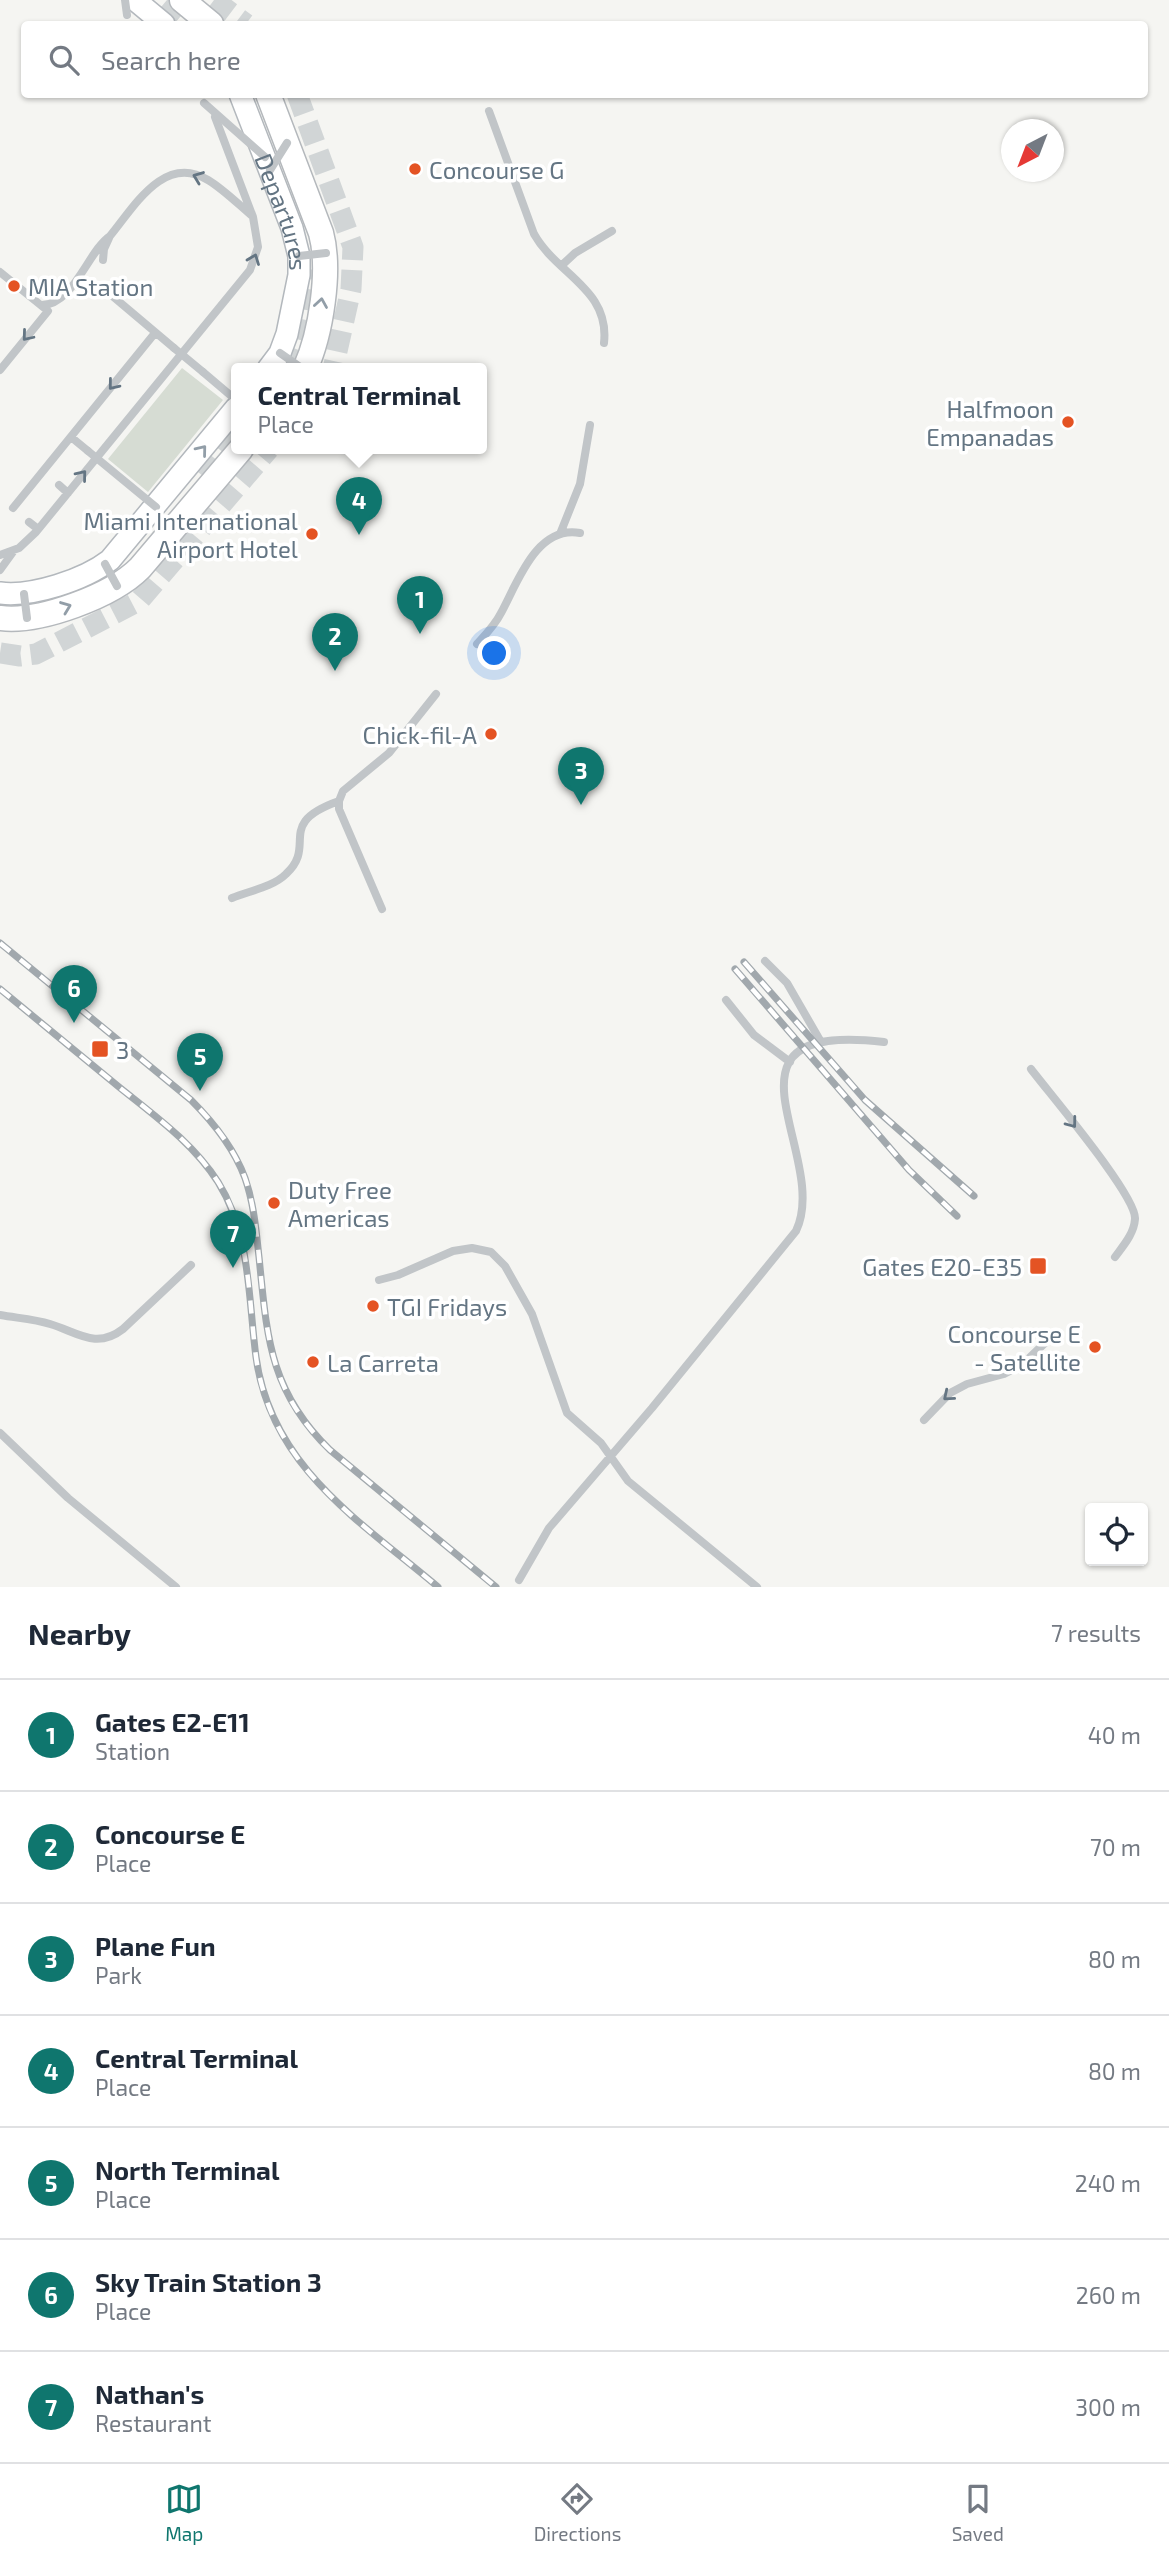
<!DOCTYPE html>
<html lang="en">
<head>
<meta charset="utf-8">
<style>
	:root { --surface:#fff; --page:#f6f6f7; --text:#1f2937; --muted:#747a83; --line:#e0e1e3; --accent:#0f766e }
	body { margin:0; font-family:"Exo 2",sans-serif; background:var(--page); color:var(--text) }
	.controls { position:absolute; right:21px; bottom:21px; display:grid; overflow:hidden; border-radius:7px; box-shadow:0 2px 5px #0004 }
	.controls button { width:63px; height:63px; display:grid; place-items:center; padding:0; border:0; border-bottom:2px solid var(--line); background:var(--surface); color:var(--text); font:35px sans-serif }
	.compass { position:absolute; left:1001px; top:119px; width:63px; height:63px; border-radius:50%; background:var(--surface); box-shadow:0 2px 5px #0004; rotate:222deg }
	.you { position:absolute; left:495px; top:654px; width:24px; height:24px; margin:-18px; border:5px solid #fff; border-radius:50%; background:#1a73e8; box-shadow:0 0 0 10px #1a73e833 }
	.badge { display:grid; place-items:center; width:46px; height:46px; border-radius:50%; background:var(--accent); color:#fff; font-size:23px; font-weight:700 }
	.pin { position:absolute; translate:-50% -58px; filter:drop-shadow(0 2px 4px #0008) }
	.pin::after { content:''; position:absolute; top:37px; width:24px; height:21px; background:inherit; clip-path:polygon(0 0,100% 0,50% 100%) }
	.popup { position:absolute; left:231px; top:363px; width:256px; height:91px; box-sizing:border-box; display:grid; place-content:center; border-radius:7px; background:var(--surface); filter:drop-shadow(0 2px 5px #0005); font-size:23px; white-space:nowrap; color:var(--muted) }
	.popup b { font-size:26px; color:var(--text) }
	.popup::after { content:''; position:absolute; left:50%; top:100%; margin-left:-14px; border:14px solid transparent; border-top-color:var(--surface) }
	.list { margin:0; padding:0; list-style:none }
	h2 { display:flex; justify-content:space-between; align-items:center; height:91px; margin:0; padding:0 28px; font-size:30px }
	h2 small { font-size:23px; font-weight:400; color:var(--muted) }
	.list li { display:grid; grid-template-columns:46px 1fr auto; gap:21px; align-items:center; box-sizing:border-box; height:112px; padding:0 28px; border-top:2px solid var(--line) }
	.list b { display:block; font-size:26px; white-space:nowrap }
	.list p { margin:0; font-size:23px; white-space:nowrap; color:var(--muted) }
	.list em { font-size:23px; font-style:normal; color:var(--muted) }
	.icon { flex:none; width:38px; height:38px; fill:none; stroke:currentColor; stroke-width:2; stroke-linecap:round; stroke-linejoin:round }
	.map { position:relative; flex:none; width:1169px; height:1587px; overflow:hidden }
	.search { position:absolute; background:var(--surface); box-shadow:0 2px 5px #0004; left:21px; right:21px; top:21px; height:77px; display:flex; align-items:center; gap:18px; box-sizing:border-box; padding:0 24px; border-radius:7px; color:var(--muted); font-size:26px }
	.sheet { height:875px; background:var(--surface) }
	nav { display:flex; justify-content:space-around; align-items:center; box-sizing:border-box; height:98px; border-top:2px solid var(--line); background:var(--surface); font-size:19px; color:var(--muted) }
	nav a { display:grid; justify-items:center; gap:4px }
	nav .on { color:var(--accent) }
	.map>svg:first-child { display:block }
	.green { fill:#d6dcd3 }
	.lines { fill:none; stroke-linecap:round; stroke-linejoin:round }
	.secondary-tunnel { stroke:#d1d5d6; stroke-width:21; stroke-dasharray:21 10; stroke-linecap:butt }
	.secondary-casing { stroke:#b3b8bd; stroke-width:24 }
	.primary-casing { stroke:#b4b8bc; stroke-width:27 }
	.lane { stroke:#c1c5c8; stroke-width:8 }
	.secondary { stroke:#fff; stroke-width:21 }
	.primary { stroke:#fff; stroke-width:24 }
	.rail-casing { stroke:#a1a8ad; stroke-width:7 }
	.rail { stroke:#fff; stroke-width:4.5; stroke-dasharray:13; stroke-linecap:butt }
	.lane-bridge { stroke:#c1c5c8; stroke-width:8 }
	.oneway { stroke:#647583 }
	.oneway2 { stroke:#929ea8 }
	.poi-dot { fill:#e45323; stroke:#fff; stroke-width:2.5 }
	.labels { text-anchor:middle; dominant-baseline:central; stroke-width:7; stroke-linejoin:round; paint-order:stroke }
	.poi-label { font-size:24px; fill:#647583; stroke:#fff; text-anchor:start }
	.street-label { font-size:24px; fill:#647583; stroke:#fff }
</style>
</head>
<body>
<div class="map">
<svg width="1169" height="1587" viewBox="0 0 1169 1587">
	<rect width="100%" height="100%" fill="#f5f5f2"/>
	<path class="green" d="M182,368L223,400L148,492L108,459Z"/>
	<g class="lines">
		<path class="secondary-tunnel" d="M167,0L192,21
			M214,0L246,24
			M297,94L353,247L351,289L333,369
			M290,369C308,340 310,303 315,270
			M203,476L236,435
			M40,605L108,579
			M0,653L20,656L36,654L139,601L269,449"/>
		<defs>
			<g id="secondary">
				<path d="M135,0L164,24"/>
				<path id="s1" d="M240,94L292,228L299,256V275L287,334L280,353L268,369"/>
				<path d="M0,593C32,597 84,580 110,560L236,408"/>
			</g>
			<path id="primary" d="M182,0L211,24
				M268,94L321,233C331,270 321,334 305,369
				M0,618C40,623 112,596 140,568L241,449"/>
		</defs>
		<use href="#secondary" class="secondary-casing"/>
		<use href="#primary" class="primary-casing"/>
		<path class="lane" d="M489,111L534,234C557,275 610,289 604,343
			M103,260L104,249L109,238
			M561,266L575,253L612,231
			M0,272L48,311L0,370
			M110,294L174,348
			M41,305C73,306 88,251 110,236C134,207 164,153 208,180C223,189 237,203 251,215
			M203,372L236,400
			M71,437L88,451
			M59,485L68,493
			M13,508L155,333
			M29,522L38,529
			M560,534L580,484L590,425
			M0,555L19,548L36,532L250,270L258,247L253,217L215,117
			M0,570L13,552
			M477,644C486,634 495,625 501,613C517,584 536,525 580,533
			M232,898C249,891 273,887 286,874C318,845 274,824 339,801
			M382,909L339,809V801L343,791L389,753L436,694
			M765,961L787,983L821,1042
			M726,1000L754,1035L790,1062
			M1031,1069C1049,1093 1137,1196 1135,1219C1134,1234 1123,1246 1115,1257
			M379,1280L398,1275L453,1251L472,1248L491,1252L505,1266L532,1314L567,1413L601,1443L628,1481L757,1587
			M0,1315C16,1318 34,1319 50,1324C77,1332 96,1350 123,1329L191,1265
			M924,1420L950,1393L967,1384L1004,1374L1023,1364L1048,1340
			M0,1433L68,1498L176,1587
			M519,1580L549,1528L652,1408L796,1231C832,1156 701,1020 884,1042"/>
		<use href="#secondary" class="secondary"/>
		<use href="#primary" class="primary"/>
		<defs>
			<path id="rail" d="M0,943L191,1100C213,1122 234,1148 245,1178C254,1204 256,1230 259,1257C267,1336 269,1391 330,1450L496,1587
				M744,962L865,1100L974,1196
				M735,969L909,1170L957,1216
				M0,989C40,1022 79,1054 119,1087C155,1116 193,1143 218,1182C251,1235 248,1297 256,1357C271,1467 360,1521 438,1587"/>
		</defs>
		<use href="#rail" class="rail-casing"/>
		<use href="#rail" class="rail"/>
		<path class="lane-bridge" d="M125,0L127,15
			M204,103L265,157
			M270,170L287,143
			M299,256L326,253
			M174,348L203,372
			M280,353L303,369
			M88,451L156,507
			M105,564L117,586
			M24,594L27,618"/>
	</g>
	<defs><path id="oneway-chevron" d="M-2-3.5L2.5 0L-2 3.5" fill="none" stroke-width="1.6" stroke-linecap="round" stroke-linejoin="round" transform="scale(1.75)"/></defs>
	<g class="oneway">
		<use href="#oneway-chevron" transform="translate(198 177) rotate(-159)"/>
		<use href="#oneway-chevron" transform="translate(254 259) rotate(-69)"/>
		<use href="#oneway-chevron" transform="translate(27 336) rotate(130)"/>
		<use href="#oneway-chevron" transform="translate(113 385) rotate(129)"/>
		<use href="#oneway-chevron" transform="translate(82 475) rotate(-51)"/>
		<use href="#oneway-chevron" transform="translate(1072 1123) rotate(53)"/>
		<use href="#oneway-chevron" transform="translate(948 1396) rotate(140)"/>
	</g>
	<g class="oneway2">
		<use href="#oneway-chevron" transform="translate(321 303) rotate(-81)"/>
		<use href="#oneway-chevron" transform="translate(202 450) rotate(-51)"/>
		<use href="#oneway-chevron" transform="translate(66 607) rotate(-21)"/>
	</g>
	<g class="poi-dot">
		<circle cx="415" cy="169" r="7"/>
		<circle cx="14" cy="286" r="7"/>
		<circle cx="1068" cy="422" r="7"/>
		<circle cx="312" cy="534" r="7"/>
		<circle cx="491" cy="734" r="7"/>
		<rect x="91" y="1040" width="18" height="18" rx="3.5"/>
		<circle cx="274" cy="1203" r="7"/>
		<rect x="1029" y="1257" width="18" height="18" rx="3.5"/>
		<circle cx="373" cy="1306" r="7"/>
		<circle cx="1095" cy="1347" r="7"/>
		<circle cx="313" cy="1362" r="7"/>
	</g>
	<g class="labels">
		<g class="poi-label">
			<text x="429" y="169">Concourse G</text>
			<text x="28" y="286">MIA Station</text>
			<text x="1054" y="408" text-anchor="end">Halfmoon<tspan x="1054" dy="28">Empanadas</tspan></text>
			<text x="298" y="520" text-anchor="end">Miami International<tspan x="298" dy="28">Airport Hotel</tspan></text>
			<text x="477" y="734" text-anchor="end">Chick-fil-A</text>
			<text x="116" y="1049">3</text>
			<text x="288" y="1189">Duty Free<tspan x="288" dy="28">Americas</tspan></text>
			<text x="1022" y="1266" text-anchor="end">Gates E20-E35</text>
			<text x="387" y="1306">TGI Fridays</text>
			<text x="1081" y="1333" text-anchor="end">Concourse E<tspan x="1081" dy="28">- Satellite</tspan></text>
			<text x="327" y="1362">La Carreta</text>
		</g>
		<g class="street-label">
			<text stroke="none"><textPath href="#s1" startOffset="126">Departures</textPath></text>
		</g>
	</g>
</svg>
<div class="controls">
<button><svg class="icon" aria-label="locate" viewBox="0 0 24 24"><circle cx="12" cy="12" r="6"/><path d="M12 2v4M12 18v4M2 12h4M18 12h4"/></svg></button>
</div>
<svg class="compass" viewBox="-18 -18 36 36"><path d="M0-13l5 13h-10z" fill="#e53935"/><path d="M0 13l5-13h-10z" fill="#747a83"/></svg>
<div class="you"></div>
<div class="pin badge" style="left:420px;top:634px">1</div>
<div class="pin badge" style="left:335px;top:671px">2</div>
<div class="pin badge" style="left:581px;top:805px">3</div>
<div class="pin badge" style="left:359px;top:535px">4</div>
<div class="popup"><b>Central Terminal</b>Place</div>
<div class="pin badge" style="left:200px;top:1091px">5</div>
<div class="pin badge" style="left:74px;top:1023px">6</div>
<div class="pin badge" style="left:233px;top:1268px">7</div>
<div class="search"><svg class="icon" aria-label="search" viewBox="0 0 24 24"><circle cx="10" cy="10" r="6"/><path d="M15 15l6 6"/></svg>Search here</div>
</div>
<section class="sheet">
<h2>Nearby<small>7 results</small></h2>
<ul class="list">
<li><span class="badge">1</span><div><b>Gates E2-E11</b><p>Station</p></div><em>40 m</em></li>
<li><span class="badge">2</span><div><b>Concourse E</b><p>Place</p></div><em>70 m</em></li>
<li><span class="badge">3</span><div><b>Plane Fun</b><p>Park</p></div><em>80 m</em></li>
<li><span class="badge">4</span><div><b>Central Terminal</b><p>Place</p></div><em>80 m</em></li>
<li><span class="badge">5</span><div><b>North Terminal</b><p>Place</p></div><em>240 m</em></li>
<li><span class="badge">6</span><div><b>Sky Train Station 3</b><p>Place</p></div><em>260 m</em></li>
<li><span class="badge">7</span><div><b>Nathan's</b><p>Restaurant</p></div><em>300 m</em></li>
</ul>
</section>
<nav>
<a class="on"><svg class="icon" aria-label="map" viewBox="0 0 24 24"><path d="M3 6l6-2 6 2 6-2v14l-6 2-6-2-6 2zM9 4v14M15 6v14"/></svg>Map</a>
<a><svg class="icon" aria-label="directions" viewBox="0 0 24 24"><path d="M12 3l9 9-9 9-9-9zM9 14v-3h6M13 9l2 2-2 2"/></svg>Directions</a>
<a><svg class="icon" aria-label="saved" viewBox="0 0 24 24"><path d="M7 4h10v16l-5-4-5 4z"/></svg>Saved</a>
</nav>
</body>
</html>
